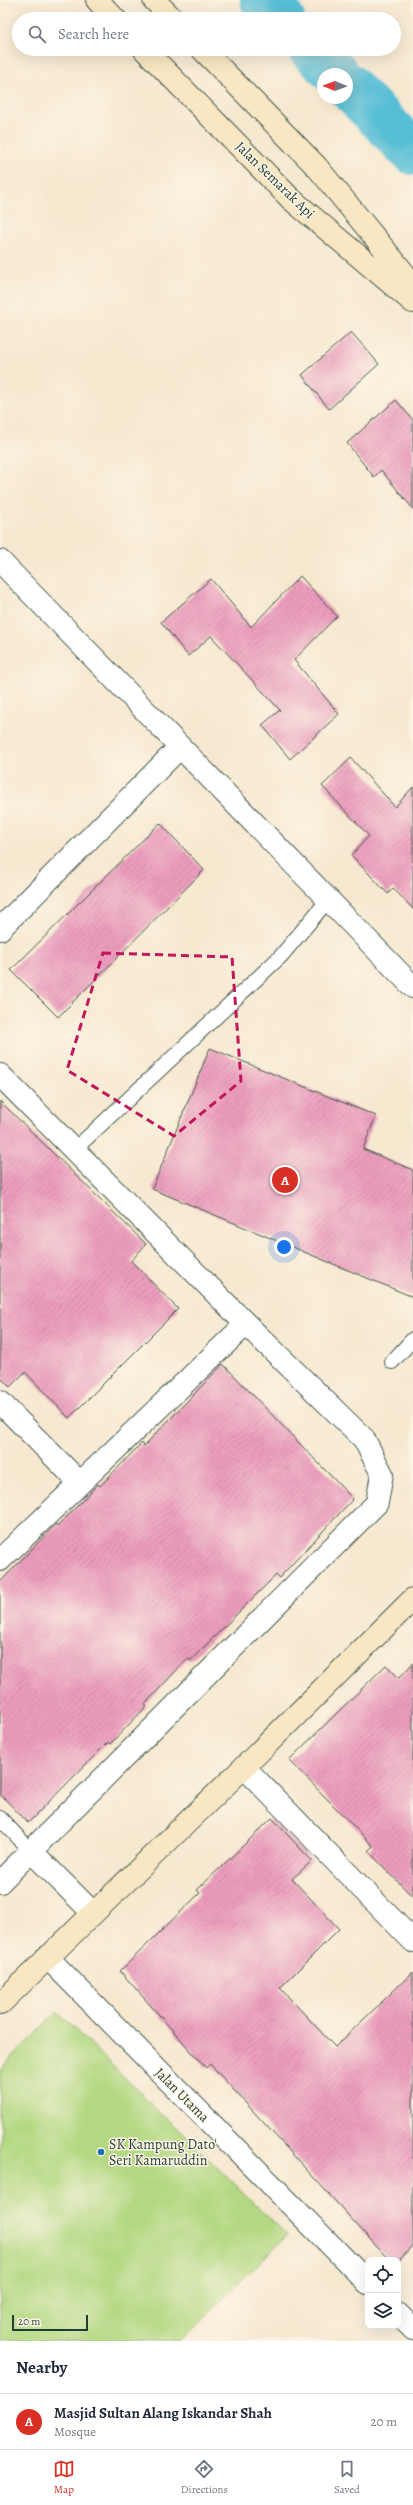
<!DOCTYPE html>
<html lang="en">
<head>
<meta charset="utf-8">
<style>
	:root { --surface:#fff; --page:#f2f2f3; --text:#1f2937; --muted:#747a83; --line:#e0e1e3; --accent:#d93025 }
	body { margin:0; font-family:Alegreya,serif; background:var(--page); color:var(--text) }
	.controls { position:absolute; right:12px; bottom:12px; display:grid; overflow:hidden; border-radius:8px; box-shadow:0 4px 16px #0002 }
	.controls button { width:36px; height:36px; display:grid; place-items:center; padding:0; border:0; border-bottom:1px solid var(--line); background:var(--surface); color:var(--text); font:20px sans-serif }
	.compass { position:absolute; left:317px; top:68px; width:36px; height:36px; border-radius:50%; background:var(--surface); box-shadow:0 4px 16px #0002; rotate:271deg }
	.scale { position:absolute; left:12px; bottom:10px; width:76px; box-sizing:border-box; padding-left:4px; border:2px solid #1f3d34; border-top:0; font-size:11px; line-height:14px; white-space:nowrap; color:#1f3d34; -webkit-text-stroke:3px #fcf5e5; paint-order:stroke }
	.you { position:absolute; left:284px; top:1247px; width:14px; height:14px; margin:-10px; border:3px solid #fff; border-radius:50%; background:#1a73e8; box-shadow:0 0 0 6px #1a73e833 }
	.badge { display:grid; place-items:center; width:26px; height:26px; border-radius:50%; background:var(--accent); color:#fff; font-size:13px; font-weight:700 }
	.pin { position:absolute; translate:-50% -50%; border:2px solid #fff; box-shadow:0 1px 4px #0006 }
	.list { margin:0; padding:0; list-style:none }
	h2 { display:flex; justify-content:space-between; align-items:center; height:52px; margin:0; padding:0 16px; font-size:17px }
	h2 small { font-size:13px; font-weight:400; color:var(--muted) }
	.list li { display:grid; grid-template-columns:26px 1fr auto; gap:12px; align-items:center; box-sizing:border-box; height:56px; padding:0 16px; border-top:1px solid var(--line) }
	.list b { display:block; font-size:15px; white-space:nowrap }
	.list p { margin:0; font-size:13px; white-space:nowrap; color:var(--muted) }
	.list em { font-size:13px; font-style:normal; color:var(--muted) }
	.icon { flex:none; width:22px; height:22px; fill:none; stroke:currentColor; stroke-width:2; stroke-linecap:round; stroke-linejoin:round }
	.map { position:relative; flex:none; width:413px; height:2341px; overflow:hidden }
	.search { position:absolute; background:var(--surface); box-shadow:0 4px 16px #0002; left:12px; right:12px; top:12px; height:44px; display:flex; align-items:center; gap:10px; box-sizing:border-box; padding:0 14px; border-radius:22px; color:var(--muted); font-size:15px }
	.sheet { height:108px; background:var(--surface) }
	nav { display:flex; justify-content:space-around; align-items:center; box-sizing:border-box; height:56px; border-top:1px solid var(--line); background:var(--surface); font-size:11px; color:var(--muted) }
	nav a { display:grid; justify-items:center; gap:2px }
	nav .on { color:var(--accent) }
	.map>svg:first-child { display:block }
	.park { fill:#b2d881; stroke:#688a5a }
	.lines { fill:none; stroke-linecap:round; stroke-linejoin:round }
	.river { stroke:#57bed5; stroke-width:46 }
	.building { fill:url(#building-hatch) }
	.lane-casing { stroke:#3f574b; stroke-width:16 }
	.street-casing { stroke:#3f574b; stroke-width:24 }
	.secondary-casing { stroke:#3f574b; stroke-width:24 }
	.lane { stroke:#fff; stroke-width:14 }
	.street { stroke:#fff; stroke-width:22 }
	.secondary { stroke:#f9e7c3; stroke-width:22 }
	.marked { fill:none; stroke:#c2185b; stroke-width:3; stroke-dasharray:8 5; stroke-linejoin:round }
	.poi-dot { fill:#1f6fb2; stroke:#fcf5e5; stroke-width:1.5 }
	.labels { text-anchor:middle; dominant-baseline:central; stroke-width:3; stroke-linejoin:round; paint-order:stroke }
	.street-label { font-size:14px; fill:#1f3d34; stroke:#fcf5e5 }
	.poi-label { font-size:14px; fill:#1f3d34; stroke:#fcf5e5; text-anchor:start }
</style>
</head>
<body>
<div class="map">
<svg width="413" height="2341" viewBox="0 0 413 2341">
	<defs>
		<pattern id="building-hatch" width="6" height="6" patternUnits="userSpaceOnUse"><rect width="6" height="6" fill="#ed9dbe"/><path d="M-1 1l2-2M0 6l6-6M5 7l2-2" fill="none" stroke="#bf819b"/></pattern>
	</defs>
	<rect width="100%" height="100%" fill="#fcf5e5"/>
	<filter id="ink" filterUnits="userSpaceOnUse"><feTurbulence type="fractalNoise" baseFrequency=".025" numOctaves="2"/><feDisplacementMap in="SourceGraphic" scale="8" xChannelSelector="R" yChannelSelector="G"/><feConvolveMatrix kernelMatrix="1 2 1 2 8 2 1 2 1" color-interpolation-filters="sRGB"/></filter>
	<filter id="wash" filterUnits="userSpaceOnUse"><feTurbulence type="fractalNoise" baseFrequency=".012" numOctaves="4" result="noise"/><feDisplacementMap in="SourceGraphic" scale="16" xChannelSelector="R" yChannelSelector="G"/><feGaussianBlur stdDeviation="0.9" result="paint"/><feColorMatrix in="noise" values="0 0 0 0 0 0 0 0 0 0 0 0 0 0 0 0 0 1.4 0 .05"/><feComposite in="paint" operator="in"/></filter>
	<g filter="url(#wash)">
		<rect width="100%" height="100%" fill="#f7e8d0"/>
		<path class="park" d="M57,2012L287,2235L181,2341H0V2069Z"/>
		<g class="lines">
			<path class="river" d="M263,0L282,19
				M311,49L336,74
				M347,85L413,152"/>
		</g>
		<g id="blocks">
			<path class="building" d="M351,332L379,364L329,409L302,375Z
				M396,400L413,420V509L381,470L374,477L347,443Z
				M300,576L337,616L294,660L339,714L290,759L262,725L280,710L211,636L188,656L161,622L211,579L251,627Z
				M351,758L395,807L413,787V909L393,888L388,894L351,855L369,836L322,786Z
				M160,823L204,870L58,1017L11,970Z
				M210,1048L376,1116L363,1149L413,1170V1297L152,1189Z
				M0,1101L146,1244L131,1261L178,1309L69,1418L25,1372L10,1387L0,1377Z
				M223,1364L353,1499L279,1578L276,1575L190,1661L188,1658L145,1704L147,1706L110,1744L108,1742L28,1823L0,1794V1582L56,1524L58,1526L98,1484L100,1486L142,1443L144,1446Z
				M413,1663V1897L368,1851L373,1846L289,1760L386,1665L399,1678Z
				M272,1818L312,1861L292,1879L339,1929L280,1988L335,2047L413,1972V2247L398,2261L389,2260L210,2064L206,2068L120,1971L200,1893L197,1890Z"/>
		</g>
	</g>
	<g filter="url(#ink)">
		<use href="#blocks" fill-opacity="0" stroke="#3f574b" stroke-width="1"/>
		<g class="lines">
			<defs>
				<path id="lane" d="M74,1150L281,956L328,900
					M392,1362L413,1339
					M0,1818L31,1851"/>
				<path id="street" d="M0,561L413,987
					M0,929L180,747
					M0,1075L246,1324L364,1439L382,1474L377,1503L0,1882
					M0,1402L79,1482
					M0,1560L246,1324
					M244,1767L413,1941
					M31,1851L93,1913
					M47,1957L368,2283
					M398,2314L413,2329"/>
				<path id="secondary" d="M97,0L115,19
					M154,0L173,19
					M144,49L291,199L413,302
					M202,49L317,167L413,284
					M0,2004L244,1767L413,1599"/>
			</defs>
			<use href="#lane" class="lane-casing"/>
			<use href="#street" class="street-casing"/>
			<use href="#secondary" class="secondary-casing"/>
			<use href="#lane" class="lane"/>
			<use href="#street" class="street"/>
			<use href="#secondary" class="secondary"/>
		</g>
	</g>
	<path class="marked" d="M103,953L232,957L241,1081L174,1136L67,1070Z"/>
	<circle class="poi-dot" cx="101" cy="2152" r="4"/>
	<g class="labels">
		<g class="street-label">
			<text transform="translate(275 180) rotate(44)">Jalan Semarak Api</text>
			<text transform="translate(182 2095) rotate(45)">Jalan Utama</text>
		</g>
		<g class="poi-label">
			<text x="109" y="2144">SK Kampung Dato'<tspan x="109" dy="16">Seri Kamaruddin</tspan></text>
		</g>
	</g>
</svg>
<div class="controls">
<button><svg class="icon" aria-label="locate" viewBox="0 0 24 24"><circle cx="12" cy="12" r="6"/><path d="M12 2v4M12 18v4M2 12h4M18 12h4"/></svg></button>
<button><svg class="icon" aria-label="layers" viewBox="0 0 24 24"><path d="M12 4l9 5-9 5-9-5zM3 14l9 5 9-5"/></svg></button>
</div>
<svg class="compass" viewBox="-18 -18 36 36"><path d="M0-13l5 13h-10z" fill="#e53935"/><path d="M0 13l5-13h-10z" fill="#747a83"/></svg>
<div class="scale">20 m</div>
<div class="you"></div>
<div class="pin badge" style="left:285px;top:1180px">A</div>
<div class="search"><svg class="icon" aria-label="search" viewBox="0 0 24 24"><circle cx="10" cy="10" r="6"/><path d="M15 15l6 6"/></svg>Search here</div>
</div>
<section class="sheet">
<h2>Nearby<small></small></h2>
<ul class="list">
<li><span class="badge">A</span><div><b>Masjid Sultan Alang Iskandar Shah</b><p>Mosque</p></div><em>20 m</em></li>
</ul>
</section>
<nav>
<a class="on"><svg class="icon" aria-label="map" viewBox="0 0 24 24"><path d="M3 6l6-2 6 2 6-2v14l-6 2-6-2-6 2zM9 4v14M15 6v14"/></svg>Map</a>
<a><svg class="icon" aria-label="directions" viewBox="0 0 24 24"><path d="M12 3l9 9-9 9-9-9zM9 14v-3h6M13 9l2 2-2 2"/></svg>Directions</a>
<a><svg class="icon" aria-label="saved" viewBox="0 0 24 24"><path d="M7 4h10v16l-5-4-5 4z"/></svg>Saved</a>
</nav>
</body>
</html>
